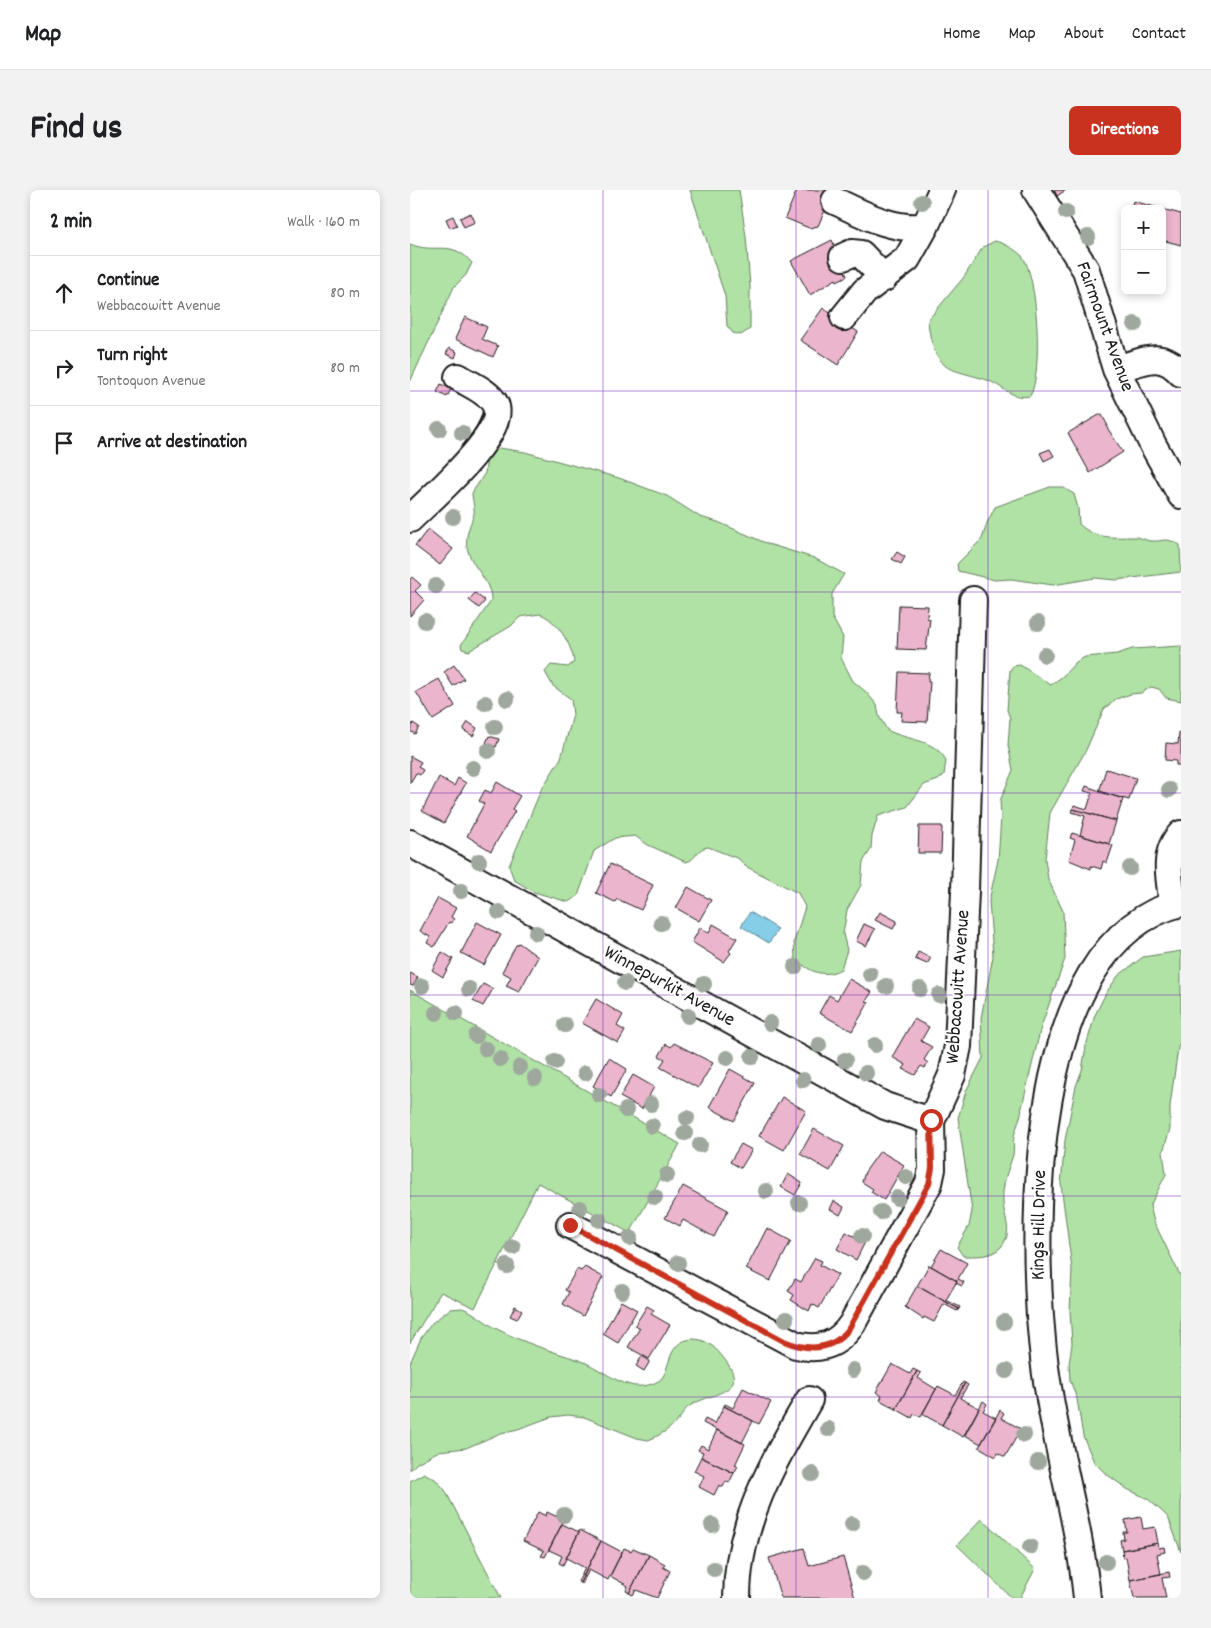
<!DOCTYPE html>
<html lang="en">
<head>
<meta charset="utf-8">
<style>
	:root { --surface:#fff; --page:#f2f2f2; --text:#202124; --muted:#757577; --line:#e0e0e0; --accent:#c8321e }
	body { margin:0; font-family:Dekko,sans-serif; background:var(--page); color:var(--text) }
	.controls { position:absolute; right:15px; top:15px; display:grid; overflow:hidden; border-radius:8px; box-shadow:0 2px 8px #0003 }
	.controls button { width:45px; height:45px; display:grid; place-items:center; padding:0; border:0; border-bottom:1px solid var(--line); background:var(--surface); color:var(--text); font:25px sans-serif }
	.stop { position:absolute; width:15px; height:15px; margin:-11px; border:4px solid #c8321e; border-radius:50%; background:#fff }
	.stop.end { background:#c8321e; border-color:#fff; box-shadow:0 1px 5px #0008 }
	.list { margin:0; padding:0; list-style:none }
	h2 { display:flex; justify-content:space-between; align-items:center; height:65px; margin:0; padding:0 20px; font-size:21px }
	h2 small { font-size:16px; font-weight:400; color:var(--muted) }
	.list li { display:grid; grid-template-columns:32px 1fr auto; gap:15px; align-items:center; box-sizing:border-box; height:75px; padding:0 20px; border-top:1px solid var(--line) }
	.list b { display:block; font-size:19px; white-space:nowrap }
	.list p { margin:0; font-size:16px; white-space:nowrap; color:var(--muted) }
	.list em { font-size:16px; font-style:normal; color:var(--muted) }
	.icon { flex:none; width:28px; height:28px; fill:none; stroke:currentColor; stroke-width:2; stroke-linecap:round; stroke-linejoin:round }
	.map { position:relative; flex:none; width:771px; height:1408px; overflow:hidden; border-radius:8px }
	header { display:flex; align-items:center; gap:30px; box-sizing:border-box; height:70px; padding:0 25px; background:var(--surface); border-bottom:1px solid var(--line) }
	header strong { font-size:24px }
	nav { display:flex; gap:28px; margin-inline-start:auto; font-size:18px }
	.intro { display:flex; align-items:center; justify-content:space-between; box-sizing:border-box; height:120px; padding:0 30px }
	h1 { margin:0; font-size:35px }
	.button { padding:12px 22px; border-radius:8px; background:var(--accent); color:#fff; font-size:18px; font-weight:700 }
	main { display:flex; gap:30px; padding:0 30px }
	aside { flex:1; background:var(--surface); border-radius:8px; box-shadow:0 2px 8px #0003 }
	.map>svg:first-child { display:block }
	.green { fill:#afe2a4; stroke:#667f60 }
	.water { fill:#86cde7; stroke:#5c8696 }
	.building { fill:#ebb5cd; stroke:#1c1c1c }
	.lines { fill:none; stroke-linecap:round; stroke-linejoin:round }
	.minor-casing { stroke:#1c1c1c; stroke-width:30 }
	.minor { stroke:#fff; stroke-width:26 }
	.tree { fill:#9ea89d }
	.route { stroke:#c8321e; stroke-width:6 }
	.grid { fill:none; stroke:#7b2cbf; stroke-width:1; stroke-opacity:0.55 }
	.labels { text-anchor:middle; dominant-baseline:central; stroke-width:4; stroke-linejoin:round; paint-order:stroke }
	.street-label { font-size:20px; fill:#1c1c1c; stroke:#fff }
</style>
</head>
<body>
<header>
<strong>Map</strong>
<nav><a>Home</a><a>Map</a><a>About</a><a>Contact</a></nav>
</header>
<div class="intro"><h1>Find us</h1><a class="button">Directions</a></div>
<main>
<aside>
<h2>2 min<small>Walk · 160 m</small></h2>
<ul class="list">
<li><svg class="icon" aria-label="ahead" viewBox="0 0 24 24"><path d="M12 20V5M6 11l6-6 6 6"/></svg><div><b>Continue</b><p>Webbacowitt Avenue</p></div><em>80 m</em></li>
<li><svg class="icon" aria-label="right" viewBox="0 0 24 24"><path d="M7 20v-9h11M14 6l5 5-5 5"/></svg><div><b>Turn right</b><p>Tontoquon Avenue</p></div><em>80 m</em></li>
<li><svg class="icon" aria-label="arrive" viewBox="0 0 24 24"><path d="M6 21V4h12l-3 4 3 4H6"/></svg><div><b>Arrive at destination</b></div></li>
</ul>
</aside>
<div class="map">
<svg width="771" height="1408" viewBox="0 0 771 1408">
	<rect width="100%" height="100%" fill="#fff"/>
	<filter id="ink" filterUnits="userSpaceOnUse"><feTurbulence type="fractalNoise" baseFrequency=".02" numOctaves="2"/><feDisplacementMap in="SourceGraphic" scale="10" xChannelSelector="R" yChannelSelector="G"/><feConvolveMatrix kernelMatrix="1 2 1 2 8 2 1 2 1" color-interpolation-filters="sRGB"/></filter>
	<g filter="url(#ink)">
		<path class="green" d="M280,0H329L336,46L340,96V139L331,145L323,143L317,136L315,106Z
			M585,51C594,53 605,59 612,66C628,85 633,185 620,206C602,210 593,196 577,190C569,187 542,181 537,177C523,167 519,145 518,130L554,87L573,57Z
			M0,54C26,65 41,48 62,73L56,85L44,97L0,192Z
			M89,258L115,262L209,288L257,306L290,327L308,332L358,354L404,368L434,384L422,404V427L433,447L431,468L443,491L456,502L467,515L469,526L477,540C498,551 523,548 536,570L534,585L528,590L514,595L497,617L468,626L462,646L461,659L453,672L451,695L437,720L433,744L437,760L431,779C413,789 398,781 385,768L384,752L395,717L388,703L335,676L329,669L298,657C286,658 287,670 276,672L238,655L225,646L205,648L184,661L168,706L158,712L124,702L104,690L99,676L131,600L151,568L163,525L161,509L143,496L135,482L141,475L158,477L164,472C162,455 147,430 130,424L110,427L101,436L59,461L52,459L51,455L81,411C82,391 60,376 57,357C55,345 60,336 63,327C66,320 62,310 62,303L75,283L77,267Z
			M640,297H652L664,304L668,318L669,334C686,350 703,347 725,347C730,347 735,350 740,351C757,352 753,346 770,355L771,382L706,390L685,388L643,395L601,389L585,390L548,381L547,374L572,349L577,333L585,317Z
			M771,456V511L756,508L749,499L741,497L731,503L721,504L706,509L694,519L676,560L640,623L635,669L638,689L653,721L655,769L631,837L612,917C611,928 607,935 604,946C603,952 604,959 603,965C598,981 592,993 593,1010C593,1028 605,1042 590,1058C582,1067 565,1066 553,1066L547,1057L559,1036L562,1021L548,928L556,901L573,868L571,828L583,766L579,711L588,670L591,627L590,611L603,580L598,555L600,528L597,520L600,480L603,476L610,475L641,495L654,485L666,472L675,467L707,464L722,459Z
			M771,761V849L768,858L760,916V939L753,962L756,984L740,1016L744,1032L771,1087V1362L758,1327L738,1309L717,1299L695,1283L684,1272L673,1246L667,1209L660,1190L659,1174L662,1154L660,1121L662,1079L651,994L655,950L666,896L672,880L676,856L685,825L696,803L708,786L733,767Z
			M0,800L270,954L220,1043L128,993L65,1118L31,1102L0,1153Z
			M52,1118C65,1122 74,1132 87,1139C114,1153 141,1161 169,1170C186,1176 202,1190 220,1195C229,1198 246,1195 252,1188C260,1178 258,1150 283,1149C295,1149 304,1156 311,1165C345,1204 302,1201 278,1217C274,1220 273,1225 269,1229C263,1237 248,1247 238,1250L227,1248L174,1227L158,1225L141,1227L108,1239L91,1243L56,1258L29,1261L7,1273L0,1280V1173L11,1148L22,1133L40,1119Z
			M14,1283L25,1289L35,1300L91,1408H0V1291Z
			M572,1329L625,1379L610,1408H602L547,1355Z"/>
		<path class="water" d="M340,722L368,739L359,753L331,736Z"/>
		<path class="building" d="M387,0H424L408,36L399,38L375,28Z
			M644,0H656L647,6Z
			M723,11L752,19H721Z
			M752,19L771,24V55L752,50Z
			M61,23L65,32L54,37L50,28Z
			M43,26L47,35L40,38L36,29Z
			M422,50L437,86L427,91L426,89L400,105L381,71Z
			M413,118L448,142L428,175L390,150Z
			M55,127L77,137L72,149L88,156L83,167L45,149Z
			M39,158L47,162L45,168L36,164Z
			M31,194L41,199L37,207L27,202Z
			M689,225H692L698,236H696L713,262L680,283L658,243Z
			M640,259L644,266L634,271L630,263Z
			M18,339L43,359L30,375L5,356Z
			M487,362L495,367L491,374L482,369Z
			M2,387L11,395L5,401L14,410L0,426V389Z
			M65,403L75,411L69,418L59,410Z
			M489,415L518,416L517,428L520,429L516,460L487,459Z
			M44,475L54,489L43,496L34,482Z
			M489,482L519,483L518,492H520L517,532L491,531L492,522H487Z
			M29,489L45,516L23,530L6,502Z
			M58,532L67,538L63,546L53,540Z
			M3,533L9,537L5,544L0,541Z
			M769,542H771V575H766V571L755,570L756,553L768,554Z
			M79,546L89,549L86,557L76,553Z
			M0,566L11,572L8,577L13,580L10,585L6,583L0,593Z
			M696,579L726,588L719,610L689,602Z
			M29,587L44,596L48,588L56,593L34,633L12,621Z
			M87,592L110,606L102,619L105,621L81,661L57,646L74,614L69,611L75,600L81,603Z
			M676,596L713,609L706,631L663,619L664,615L677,619L682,603L674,601Z
			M663,619L706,631L699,654L670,645L675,626L662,622Z
			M509,636H532L531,663H508Z
			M662,643L703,655L697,673L693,671L691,679L681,676V679L659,670L665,650L660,648Z
			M200,674L243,695L231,720L207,709L205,712L186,703Z
			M278,697L301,710L289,731L266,718Z
			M28,708L46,718L41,727L44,729L41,733L39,732L24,757L17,753L20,747L10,741Z
			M470,722L487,731L483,739L465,730Z
			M67,732L91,745L74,775L51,763Z
			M303,734L327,748L319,761L321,763L314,772L282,752L290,738L299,743Z
			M454,734L465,739L456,756L446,751Z
			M109,753L128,767L109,802L96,796L101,787L92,782L106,755Z
			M32,762L43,769L33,787L22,780Z
			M508,762L521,768L517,774L505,769Z
			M0,783L8,787L3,796L0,795Z
			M439,789L462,802L456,811L459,812L442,841L409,823L419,805L427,810Z
			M73,794L83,799L73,816L63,811Z
			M186,809L213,825L207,836L215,841L208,853L172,833Z
			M504,829L519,837L511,851L522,857L514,870L518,873L515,878L511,876L505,885L493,879L496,875L482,867Z
			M264,853L303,873L288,898L250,877L255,869L249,866L256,854L261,857Z
			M199,868L217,879L201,907L183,896Z
			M320,879L345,893L324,931L299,917Z
			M223,885L244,897L232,919L210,907Z
			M372,907L396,921L374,960L349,946Z
			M404,939L434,956L420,981L390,964Z
			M331,954L342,960L331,978L320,972Z
			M470,961L494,975L474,1010L461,1002L463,999L452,992L455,982Z
			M378,984L392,993L385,1005L371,997Z
			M273,996L318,1020L304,1047L273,1030L270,1036L255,1028Z
			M424,1011L434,1017L430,1025L420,1019Z
			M357,1038L381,1051L360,1091L336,1079Z
			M436,1042L455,1052L446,1070L427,1059Z
			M531,1059L557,1073L548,1089L554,1092L552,1096L546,1093L547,1091L521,1076Z
			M405,1068L412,1071L410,1075L428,1085L409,1118L402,1114L399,1121L381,1110L384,1105L378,1101L385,1089L391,1092Z
			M519,1075L547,1091L536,1110L550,1117L549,1119L507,1096Z
			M175,1077L193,1087L173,1126L153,1114L159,1102L155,1100L167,1079L171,1081Z
			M507,1096L549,1119L547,1121L534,1114L524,1132L514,1127L513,1129L495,1117Z
			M211,1111L227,1120L208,1153L193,1144Z
			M105,1116L112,1120L107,1129L100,1126Z
			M237,1116L244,1120L241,1124L260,1135L239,1169L218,1157L230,1138L225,1135Z
			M232,1166L240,1171L234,1181L226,1176Z
			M482,1174L500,1184L503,1179L507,1181L486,1219L470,1210L472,1206L466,1202Z
			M507,1181L511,1183L508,1188L526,1199L511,1227L504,1224L502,1228L486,1219Z
			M553,1192L555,1193L532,1235L512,1224L528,1196L545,1205Z
			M555,1193L558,1195L550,1208L569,1218L553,1247L532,1235Z
			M333,1198L361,1212L349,1234L314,1216L315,1214L323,1218Z
			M573,1211L577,1214L573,1221L586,1228L571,1254L555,1245Z
			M314,1216L343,1231L332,1253L293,1233L295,1229L305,1234Z
			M590,1220L594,1223L591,1228L611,1239L595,1267L588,1263L586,1267L569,1257Z
			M307,1240L335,1254L325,1275L328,1276L324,1283L291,1267L293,1262L288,1260L291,1255L298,1259Z
			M291,1267L324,1283L319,1293L316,1291L313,1297L309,1295L304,1305L289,1297L294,1286L284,1281Z
			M128,1322L136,1326L137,1322L154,1330L135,1367L131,1366L134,1361L113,1351Z
			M731,1327L733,1339L745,1337L748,1353L712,1360L710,1350L714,1349L713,1342H717L715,1330Z
			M152,1334L169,1342L153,1375L149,1373L152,1366L139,1360Z
			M170,1340L191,1351L170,1393L168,1392L175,1378L156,1368Z
			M191,1351L212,1362L198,1390L179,1380L172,1394L170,1393Z
			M748,1353L749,1358L754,1357L755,1362L747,1364L751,1384L720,1390L716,1367L713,1368L712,1360Z
			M214,1358L221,1361L223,1358L239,1365L219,1403L216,1401L218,1396L200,1386Z
			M394,1358L399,1376L433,1367L445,1408H371L359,1368Z
			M239,1365L255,1374L253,1377L260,1381L247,1408L226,1400L223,1405L219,1403Z
			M759,1382L760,1387L752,1388L756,1408H724L720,1390Z"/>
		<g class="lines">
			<defs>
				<path id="minor" d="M626,0L676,80L706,179L743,255L771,305
					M425,11C455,25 481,40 515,37L497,69L455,101L434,127
					M515,37L532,0
					M433,67L442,63L451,64L474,88
					M706,179C733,172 750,159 771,183
					M0,329C18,311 99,242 85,214C79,202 59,194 48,187
					M0,653L475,916L521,931
					M763,715C760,691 752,663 771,644
					M160,1035L386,1155C410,1161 428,1155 442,1134L519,993L522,979L521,931L542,885L548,856L555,701L563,410
					M327,1408C327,1334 363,1272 399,1210
					M677,1408C669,1330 645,1255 635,1177C619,1052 614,751 771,713"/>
			</defs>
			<use href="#minor" class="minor-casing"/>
			<use href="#minor" class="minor"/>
		</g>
		<g class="tree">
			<circle cx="512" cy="12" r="8"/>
			<circle cx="656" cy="22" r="8"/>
			<circle cx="678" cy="47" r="8"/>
			<circle cx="725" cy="134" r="8"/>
			<circle cx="29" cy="239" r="8"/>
			<circle cx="52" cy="243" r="8"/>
			<circle cx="43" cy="327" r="8"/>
			<circle cx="26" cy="396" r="8"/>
			<circle cx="15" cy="431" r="8"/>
			<circle cx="628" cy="433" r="8"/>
			<circle cx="635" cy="465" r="8"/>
			<circle cx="97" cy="509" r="8"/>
			<circle cx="75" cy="513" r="8"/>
			<circle cx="85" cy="537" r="8"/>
			<circle cx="78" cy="561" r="8"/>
			<circle cx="63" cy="578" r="8"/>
			<circle cx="759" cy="600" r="8"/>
			<circle cx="69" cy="671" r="8"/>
			<circle cx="720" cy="678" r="8"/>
			<circle cx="51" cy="701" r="8"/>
			<circle cx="89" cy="722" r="8"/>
			<circle cx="251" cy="733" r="8"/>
			<circle cx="126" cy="743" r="8"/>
			<circle cx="385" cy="777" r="8"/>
			<circle cx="460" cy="784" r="8"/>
			<circle cx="215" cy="793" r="8"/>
			<circle cx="294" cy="794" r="8"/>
			<circle cx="12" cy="796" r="8"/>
			<circle cx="476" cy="796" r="8"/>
			<circle cx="59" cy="799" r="8"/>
			<circle cx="510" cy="799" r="8"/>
			<circle cx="529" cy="805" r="8"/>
			<circle cx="26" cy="823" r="8"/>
			<circle cx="46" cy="823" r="8"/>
			<circle cx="278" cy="826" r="8"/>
			<circle cx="360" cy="833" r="8"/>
			<circle cx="155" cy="835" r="8"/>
			<circle cx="66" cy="846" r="8"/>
			<circle cx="409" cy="855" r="8"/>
			<circle cx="465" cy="855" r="8"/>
			<circle cx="76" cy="859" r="8"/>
			<circle cx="342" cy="867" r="8"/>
			<circle cx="317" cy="868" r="8"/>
			<circle cx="90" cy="869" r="8"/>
			<circle cx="435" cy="870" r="8"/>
			<circle cx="145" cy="872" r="8"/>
			<circle cx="110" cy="877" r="8"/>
			<circle cx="175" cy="883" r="8"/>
			<circle cx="456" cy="883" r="8"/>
			<circle cx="125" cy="888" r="8"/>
			<circle cx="393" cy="890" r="8"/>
			<circle cx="189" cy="905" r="8"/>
			<circle cx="241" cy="914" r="8"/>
			<circle cx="216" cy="920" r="8"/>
			<circle cx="277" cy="928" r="8"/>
			<circle cx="242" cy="936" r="8"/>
			<circle cx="275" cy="943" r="8"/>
			<circle cx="290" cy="955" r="8"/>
			<circle cx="257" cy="985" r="8"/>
			<circle cx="496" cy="987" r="8"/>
			<circle cx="356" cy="1001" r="8"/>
			<circle cx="245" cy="1007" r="8"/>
			<circle cx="487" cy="1008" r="8"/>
			<circle cx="389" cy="1013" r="8"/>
			<circle cx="170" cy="1018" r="8"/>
			<circle cx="471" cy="1022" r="8"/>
			<circle cx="189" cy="1030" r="8"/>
			<circle cx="452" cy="1046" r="8"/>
			<circle cx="220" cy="1048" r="8"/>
			<circle cx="103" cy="1057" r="8"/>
			<circle cx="268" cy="1073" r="8"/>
			<circle cx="97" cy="1076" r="8"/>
			<circle cx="212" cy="1101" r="8"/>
			<circle cx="376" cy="1129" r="8"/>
			<circle cx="594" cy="1132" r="8"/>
			<circle cx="443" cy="1180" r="8"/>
			<circle cx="596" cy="1181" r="8"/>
			<circle cx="418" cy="1239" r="8"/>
			<circle cx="614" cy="1245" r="8"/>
			<circle cx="628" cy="1272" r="8"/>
			<circle cx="402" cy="1284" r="8"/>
			<circle cx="154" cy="1325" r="8"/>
			<circle cx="442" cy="1334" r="8"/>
			<circle cx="302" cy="1335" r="8"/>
			<circle cx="620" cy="1357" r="8"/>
			<circle cx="696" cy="1372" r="8"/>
			<circle cx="304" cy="1379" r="8"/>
			<circle cx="453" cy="1383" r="8"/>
		</g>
	</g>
	<g class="lines" filter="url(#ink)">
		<path class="route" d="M160,1035L374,1151C398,1161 421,1161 438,1140L519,994L522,978L521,930"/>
	</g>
	<path class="grid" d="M193,0V1408M386,0V1408M578,0V1408M0,201H771M0,402H771M0,603H771M0,805H771M0,1006H771M0,1207H771"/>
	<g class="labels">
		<g class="street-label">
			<text transform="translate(694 137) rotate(70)">Fairmount Avenue</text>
			<text transform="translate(259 797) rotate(29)">Winnepurkit Avenue</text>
			<text transform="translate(549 797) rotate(-86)">Webbacowitt Avenue</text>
			<text transform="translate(630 1035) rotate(-89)">Kings Hill Drive</text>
		</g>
	</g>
</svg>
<div class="controls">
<button>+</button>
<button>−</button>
</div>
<div class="stop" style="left:521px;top:930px"></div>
<div class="stop end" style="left:160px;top:1035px"></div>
</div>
</main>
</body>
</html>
